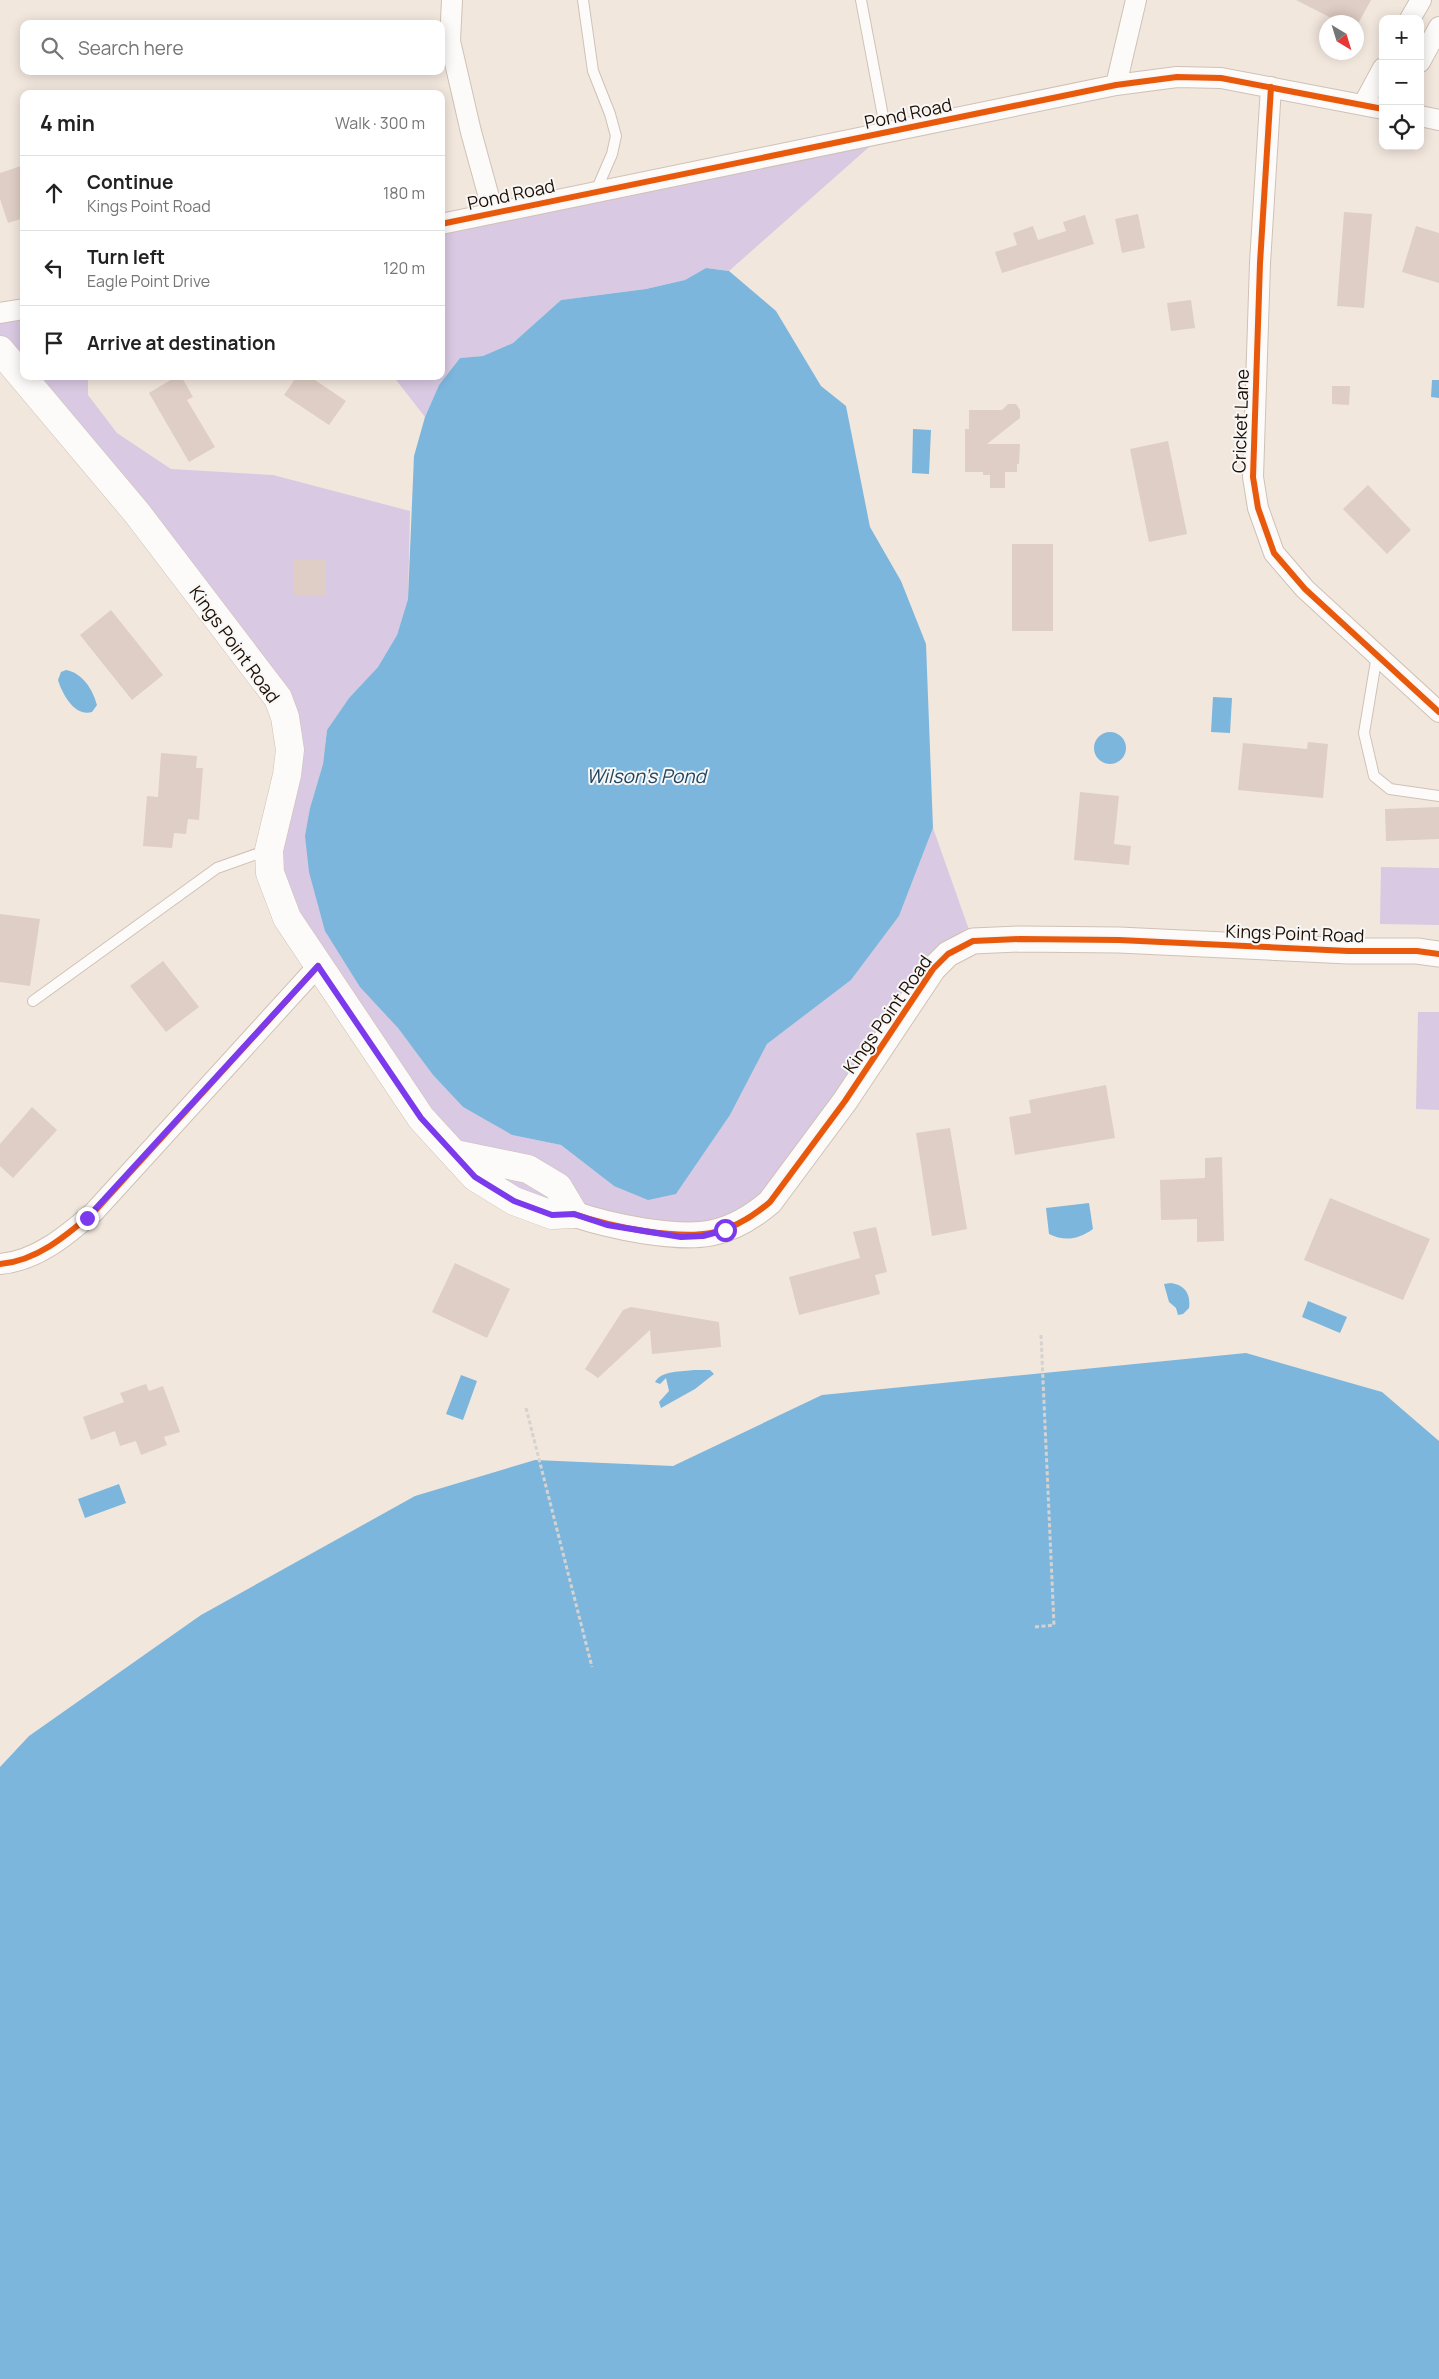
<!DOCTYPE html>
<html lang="en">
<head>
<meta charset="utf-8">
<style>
	:root { --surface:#fff; --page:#f2f2f2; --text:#222; --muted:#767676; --line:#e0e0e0 }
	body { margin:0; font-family:Manrope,sans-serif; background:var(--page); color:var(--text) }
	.controls { position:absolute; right:15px; top:15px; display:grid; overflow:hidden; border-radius:10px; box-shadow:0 2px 12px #0003 }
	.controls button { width:45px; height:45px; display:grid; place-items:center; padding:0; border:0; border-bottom:1px solid var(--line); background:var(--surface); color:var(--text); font:25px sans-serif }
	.compass { position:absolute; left:1319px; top:15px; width:45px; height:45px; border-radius:50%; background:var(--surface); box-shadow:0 2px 12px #0003; rotate:142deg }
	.stop { position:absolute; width:15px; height:15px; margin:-11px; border:4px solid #7c3aed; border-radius:50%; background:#fff }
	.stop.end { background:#7c3aed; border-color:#fff; box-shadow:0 1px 5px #0008 }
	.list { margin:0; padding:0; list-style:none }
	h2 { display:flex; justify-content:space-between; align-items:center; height:65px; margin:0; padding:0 20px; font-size:21px }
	h2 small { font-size:16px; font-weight:400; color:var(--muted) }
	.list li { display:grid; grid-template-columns:32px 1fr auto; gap:15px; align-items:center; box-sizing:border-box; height:75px; padding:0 20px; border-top:1px solid var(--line) }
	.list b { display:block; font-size:19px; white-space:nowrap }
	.list p { margin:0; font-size:16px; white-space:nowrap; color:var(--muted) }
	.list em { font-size:16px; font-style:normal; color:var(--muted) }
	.icon { flex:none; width:28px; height:28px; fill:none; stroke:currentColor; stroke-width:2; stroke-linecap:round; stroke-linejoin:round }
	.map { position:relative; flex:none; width:1439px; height:2379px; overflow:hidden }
	.search { position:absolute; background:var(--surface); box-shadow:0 2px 12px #0003; left:20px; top:20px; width:425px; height:55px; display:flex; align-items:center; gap:12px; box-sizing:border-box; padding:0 18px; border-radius:10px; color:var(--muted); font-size:19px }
	.panel { position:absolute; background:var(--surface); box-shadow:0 2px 12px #0003; left:20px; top:90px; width:425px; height:290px; border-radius:10px }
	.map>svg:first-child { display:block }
	.green { fill:#d9c9e2 }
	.water { fill:#7cb6dd }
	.building { fill:#dfcec5 }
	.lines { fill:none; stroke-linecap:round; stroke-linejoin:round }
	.service-casing { stroke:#cfc1b5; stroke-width:12 }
	.minor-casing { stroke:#cfc1b5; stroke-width:22 }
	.tertiary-casing { stroke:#cfc1b5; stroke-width:27 }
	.secondary-casing { stroke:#cfc1b5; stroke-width:29 }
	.path { stroke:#d5d2cf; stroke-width:3; stroke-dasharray:4 2.5; stroke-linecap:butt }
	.service { stroke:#fdfbfa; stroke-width:10 }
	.minor { stroke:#fdfbfa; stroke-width:20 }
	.tertiary { stroke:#fdfbfa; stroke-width:25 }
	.secondary { stroke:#fdfbfa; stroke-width:28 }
	.cycleway-casing { stroke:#f7f7f7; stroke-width:9 }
	.cycleway { stroke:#e8590c; stroke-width:6 }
	.route { stroke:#7c3aed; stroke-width:6 }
	.labels { text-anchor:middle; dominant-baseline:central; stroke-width:4; stroke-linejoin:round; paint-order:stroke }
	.street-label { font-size:18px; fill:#1f0e01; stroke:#f7f7f7 }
	.water-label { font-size:19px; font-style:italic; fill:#20445e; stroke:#f7f7f7 }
</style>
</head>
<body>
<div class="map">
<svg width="1439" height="2379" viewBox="0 0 1439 2379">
	<rect width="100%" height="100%" fill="#f2e7dd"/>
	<path class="green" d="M886,132L729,271L706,268L685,280L646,289L561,300L513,343L483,356L460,358L439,385L425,417L393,376H441V224Z
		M24,309V376H88V395L117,433L171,469L273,475L410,511L408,599L397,635L378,667L349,698L327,730L323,764L310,808L398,1028L433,1075L463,1107L512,1135L561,1145L614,1186L676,1194L730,1115L767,1044L851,980L899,916L933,828L973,941L948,954L770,1202L725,1230L607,1225L475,1177L270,873L285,717L0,350V313Z
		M1381,867L1439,868V925L1380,924Z
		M1418,1012H1439V1110L1416,1109Z"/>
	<path class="water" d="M706,268L729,271L776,311L821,386L846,406L870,527L901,581L926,644L933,828L899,916L851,980L767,1044L730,1115L676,1194L648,1200L614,1186L561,1145L512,1135L463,1107L433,1075L398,1028L360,987L325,931L309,872L305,836L310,808L323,764L327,730L349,698L378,667L397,635L408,599L414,456L425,417L439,385L460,358L483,356L513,343L561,300L646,289L685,280Z
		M1432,380H1439V398L1431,397Z
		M913,429L931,430L929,474L912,473Z
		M66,670C83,673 93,690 97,705L92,712C74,717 62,693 58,680L61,672Z
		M1213,697L1232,698L1230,733L1211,732Z
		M1094 748a16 16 0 1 1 32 0a16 16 0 1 1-32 0Z
		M1089,1203L1093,1229C1079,1239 1065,1242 1049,1234L1046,1208Z
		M1171,1283C1185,1285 1191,1294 1189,1308L1183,1314L1178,1315L1176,1308L1169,1302L1164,1284Z
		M1308,1301L1347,1317L1340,1333L1302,1317Z
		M1246,1353L1382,1392L1439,1441V2379H0V1767L29,1736L201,1615L415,1496L535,1460L673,1466L822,1395Z
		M694,1370H710L714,1374L695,1389L661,1408L659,1402L669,1391L666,1378L660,1384L655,1382C662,1370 682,1372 694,1370Z
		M461,1375L477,1381L463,1420L446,1414Z
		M119,1484L126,1503L85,1518L78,1499Z"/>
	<path class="building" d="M1296,0H1371L1359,22H1339Z
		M24,165V218L8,223L0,199V173Z
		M1344,212L1372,214L1364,308L1337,306Z
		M1138,214L1145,248L1122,253L1115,219Z
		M1085,215L1094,244L1002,273L995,252L1017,245L1013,233L1033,226L1038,240L1066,231L1063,222Z
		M1416,226L1439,233V283L1402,272Z
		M1191,300L1195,328L1171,331L1167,303Z
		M177,376H181L193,397L187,400L215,447L189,462L149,393Z
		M297,376H309L346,401L329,425L284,395Z
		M1332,386H1350L1349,405L1332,404Z
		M1008,404H1016L1020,410V418L987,444H1020L1019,464H1017V472H1005V488H990V475H983V472H965V429H969V410H1002Z
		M1168,441L1187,534L1149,542L1130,449Z
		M1368,485L1411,530L1387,554L1343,509Z
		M1012,544H1053V631H1012Z
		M293,560H325V595H293Z
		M111,610L163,675L132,700L80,635Z
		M1308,742L1328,744L1323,798L1238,790L1243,743L1307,749Z
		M161,753L197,756L196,768H203L199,820L188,819L186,834L174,833L172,848L143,846L147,796L158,797Z
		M1080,792L1119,796L1114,844L1131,846L1129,865L1074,860Z
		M1439,807V839L1386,841L1385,809Z
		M0,914L40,919L30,986L0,982Z
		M163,961L199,1007L166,1032L130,986Z
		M1106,1085L1115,1138L1015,1155L1009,1117L1031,1113L1029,1100Z
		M32,1107L57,1130L13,1178L0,1166V1144Z
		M950,1128L967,1229L932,1236L916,1133Z
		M1222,1157L1224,1241L1197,1242V1219L1161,1220L1160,1180L1205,1178V1158Z
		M1330,1198L1430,1239L1403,1300L1304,1260Z
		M876,1227L887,1272L875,1275L880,1294L799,1315L789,1277L860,1258L853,1232Z
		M455,1263L510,1289L487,1338L432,1312Z
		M631,1307L719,1322L721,1347L652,1354L650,1330L598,1378L585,1369L623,1310Z
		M146,1384L149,1391L163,1386L180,1432L164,1437L167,1445L141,1455L136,1441L120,1446L115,1431L91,1440L83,1417L124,1402L120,1393Z"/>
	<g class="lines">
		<defs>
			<path id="service" d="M583,0L593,71L610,114L616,136L612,154L596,191
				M861,0L886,132
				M1377,655L1364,733L1374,776L1390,789L1439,796
				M33,1001L217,868L268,850"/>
			<path id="minor" d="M452,0L450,41L471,132L493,212
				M1410,19L1421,0
				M1420,62L1439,27
				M1116,85L1136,0
				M1271,87L1260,263L1253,477L1258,508L1274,553L1305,589L1439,712
				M1363,105L1383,68
				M1420,116L1439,120
				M441,224L1116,85L1177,77L1221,78L1383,109
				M0,313L24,309
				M0,1264C37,1261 67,1235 94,1212L318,966"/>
			<path id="tertiary" d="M574,1214C597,1222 620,1227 644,1231C697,1239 728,1238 770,1202L845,1101L933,969L948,954L973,941L1020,939L1119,940L1348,951H1417L1439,954"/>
			<path id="secondary" d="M0,350L137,513L278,698L285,717L290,750L287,775L269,850L270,873L287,918L421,1118L475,1177L514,1201L552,1215L574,1214L558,1187L528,1169L455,1154"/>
		</defs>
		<use href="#service" class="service-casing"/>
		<use href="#minor" class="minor-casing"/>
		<use href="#tertiary" class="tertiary-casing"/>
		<use href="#secondary" class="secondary-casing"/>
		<path class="path" d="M526,1408L592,1667
			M1035,1627L1054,1625L1041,1335"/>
		<use href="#service" class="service"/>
		<use href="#minor" class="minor"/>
		<use href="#tertiary" class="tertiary"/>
		<use href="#secondary" class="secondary"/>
		<defs>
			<path id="cycleway" d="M1271,87L1260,263L1253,477L1258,508L1274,553L1305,589L1439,712
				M441,224L1116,85L1177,77L1221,78L1383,109
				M574,1214C597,1222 620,1227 644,1231C697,1239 728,1238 770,1202L845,1101L933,969L948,954L973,941L1020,939L1119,940L1348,951H1417L1439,954
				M0,1264C37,1261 67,1235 94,1212L318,966"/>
		</defs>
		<use href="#cycleway" class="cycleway-casing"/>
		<use href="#cycleway" class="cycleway"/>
	</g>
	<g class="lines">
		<path class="route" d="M87,1218L318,966L421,1118L475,1177L514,1201L552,1215L574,1214L607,1225L681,1237L703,1236L725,1230"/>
	</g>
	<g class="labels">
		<g class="street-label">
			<text transform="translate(908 113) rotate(-12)">Pond Road</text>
			<text transform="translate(511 194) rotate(-12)">Pond Road</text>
			<text transform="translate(1240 421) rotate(-88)">Cricket Lane</text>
			<text transform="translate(235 644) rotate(54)">Kings Point Road</text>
			<text transform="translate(1295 933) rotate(2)">Kings Point Road</text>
			<text transform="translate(887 1014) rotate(-55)">Kings Point Road</text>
		</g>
		<g class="water-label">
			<text x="646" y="776">Wilson's Pond</text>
		</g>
	</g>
</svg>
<div class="controls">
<button>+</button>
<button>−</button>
<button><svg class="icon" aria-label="locate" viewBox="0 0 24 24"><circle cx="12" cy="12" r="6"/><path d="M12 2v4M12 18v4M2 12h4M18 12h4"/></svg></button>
</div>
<svg class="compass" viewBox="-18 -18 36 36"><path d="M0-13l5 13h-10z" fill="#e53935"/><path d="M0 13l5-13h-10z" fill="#767676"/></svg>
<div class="stop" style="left:725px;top:1230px"></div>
<div class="stop end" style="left:87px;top:1218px"></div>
<div class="search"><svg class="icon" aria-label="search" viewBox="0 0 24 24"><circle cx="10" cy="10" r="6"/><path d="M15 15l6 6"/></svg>Search here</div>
<section class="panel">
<h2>4 min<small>Walk · 300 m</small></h2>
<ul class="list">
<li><svg class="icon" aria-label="ahead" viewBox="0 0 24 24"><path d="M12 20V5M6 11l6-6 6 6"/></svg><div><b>Continue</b><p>Kings Point Road</p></div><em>180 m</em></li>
<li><svg class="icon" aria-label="left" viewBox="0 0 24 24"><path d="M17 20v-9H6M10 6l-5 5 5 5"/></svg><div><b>Turn left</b><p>Eagle Point Drive</p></div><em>120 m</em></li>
<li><svg class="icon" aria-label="arrive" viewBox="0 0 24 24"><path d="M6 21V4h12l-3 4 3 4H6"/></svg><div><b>Arrive at destination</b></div></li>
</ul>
</section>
</div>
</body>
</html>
